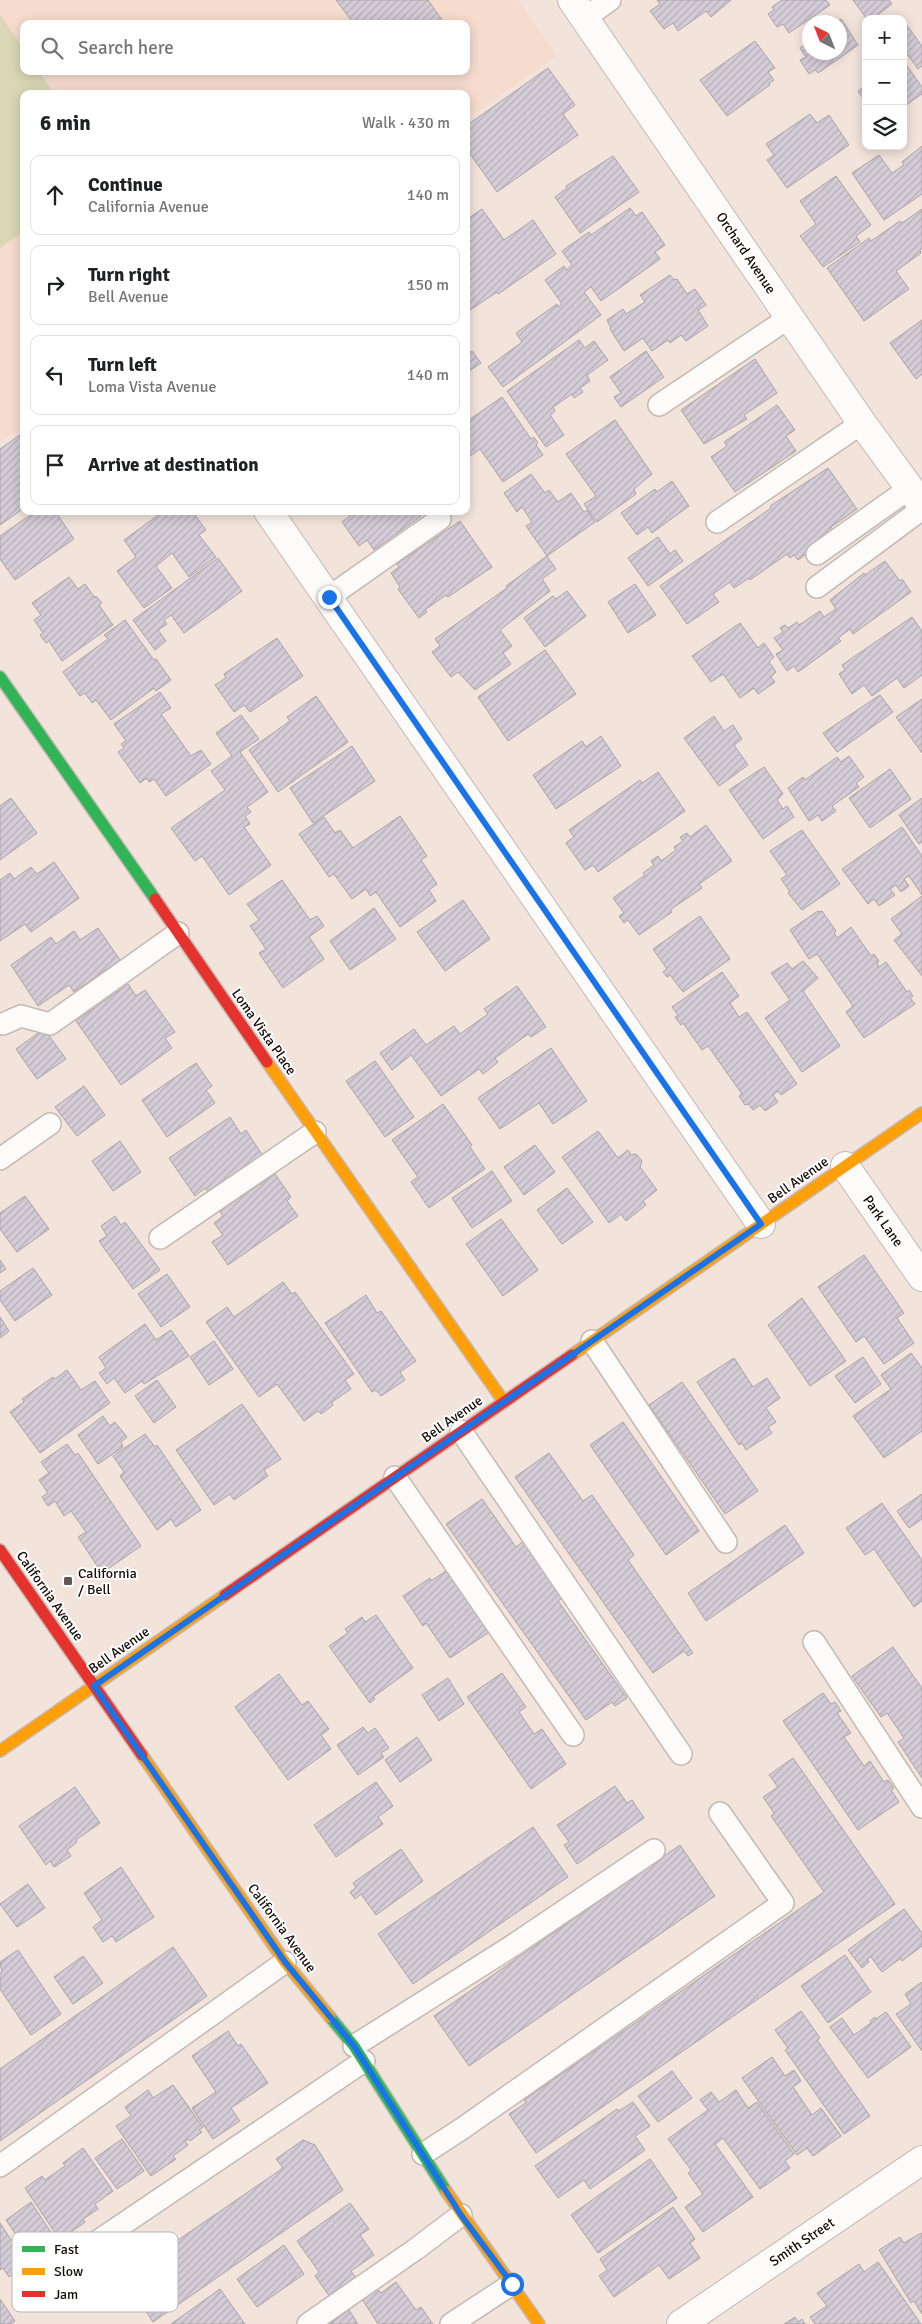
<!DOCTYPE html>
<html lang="en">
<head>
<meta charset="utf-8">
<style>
	:root { --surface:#fff; --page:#f6f6f6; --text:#202124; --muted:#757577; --line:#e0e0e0 }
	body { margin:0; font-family:Signika,sans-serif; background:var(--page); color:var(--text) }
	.controls { position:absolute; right:15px; top:15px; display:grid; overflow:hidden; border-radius:10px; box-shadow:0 2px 12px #0003 }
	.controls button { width:45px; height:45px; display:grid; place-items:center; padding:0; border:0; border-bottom:1px solid var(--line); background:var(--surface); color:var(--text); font:25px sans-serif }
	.compass { position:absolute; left:802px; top:15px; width:45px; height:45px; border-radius:50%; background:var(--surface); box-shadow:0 2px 12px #0003; rotate:318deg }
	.stop { position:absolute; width:15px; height:15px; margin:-11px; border:4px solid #1a73e8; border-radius:50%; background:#fff }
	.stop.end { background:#1a73e8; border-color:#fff; box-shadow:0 1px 5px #0008 }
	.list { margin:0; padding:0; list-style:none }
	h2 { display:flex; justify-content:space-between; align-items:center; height:65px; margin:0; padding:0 20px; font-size:21px }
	h2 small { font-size:16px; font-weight:400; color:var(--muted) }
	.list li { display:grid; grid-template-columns:32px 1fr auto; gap:15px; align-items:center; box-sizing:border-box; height:80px; margin:0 10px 10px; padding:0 10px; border:1px solid var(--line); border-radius:10px }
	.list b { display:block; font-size:19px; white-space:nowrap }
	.list p { margin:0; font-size:16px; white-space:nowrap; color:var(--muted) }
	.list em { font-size:16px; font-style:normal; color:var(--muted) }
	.icon { flex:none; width:28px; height:28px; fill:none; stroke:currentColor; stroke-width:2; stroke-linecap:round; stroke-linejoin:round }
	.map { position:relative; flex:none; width:922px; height:2324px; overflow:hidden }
	.search { position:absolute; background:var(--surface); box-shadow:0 2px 12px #0003; left:20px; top:20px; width:450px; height:55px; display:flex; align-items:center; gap:12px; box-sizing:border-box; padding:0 18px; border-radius:10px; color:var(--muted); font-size:19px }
	.panel { position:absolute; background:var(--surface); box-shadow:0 2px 12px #0003; left:20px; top:90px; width:450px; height:425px; border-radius:10px }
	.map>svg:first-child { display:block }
	.built { fill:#f6dcce; fill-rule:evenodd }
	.pitch { fill:#d9d7b5 }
	.building { fill:url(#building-hatch); stroke:#aaa4a5 }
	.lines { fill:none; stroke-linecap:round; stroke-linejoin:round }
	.lane-casing { stroke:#c4b9b3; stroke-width:24 }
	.street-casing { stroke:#c4b9b3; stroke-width:30 }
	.fast-casing { stroke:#c4b9b3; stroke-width:14 }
	.slow-casing { stroke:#c4b9b3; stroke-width:14 }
	.jam-casing { stroke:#c4b9b3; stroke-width:14 }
	.lane { stroke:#fdfbfa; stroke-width:21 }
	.street { stroke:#fdfbfa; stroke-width:28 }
	.fast { stroke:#30b455; stroke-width:11 }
	.slow { stroke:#ff9f0a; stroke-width:11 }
	.jam { stroke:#e5322d; stroke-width:11 }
	.route { stroke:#1a73e8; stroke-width:6 }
	.poi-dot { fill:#625751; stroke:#fff; stroke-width:2 }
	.labels { text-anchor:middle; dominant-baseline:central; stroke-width:4; stroke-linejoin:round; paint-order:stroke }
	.street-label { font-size:14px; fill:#150c07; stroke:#fff }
	.poi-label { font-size:14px; fill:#150c07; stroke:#fff; text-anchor:start }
	.key { fill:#fff; stroke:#b9b6b5; stroke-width:1 }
	.key-label { font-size:14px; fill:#150c07 }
</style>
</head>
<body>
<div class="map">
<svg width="922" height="2324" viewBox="0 0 922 2324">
	<defs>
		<pattern id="building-hatch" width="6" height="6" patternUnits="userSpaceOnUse" patternTransform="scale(1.25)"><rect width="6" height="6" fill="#d4ccd7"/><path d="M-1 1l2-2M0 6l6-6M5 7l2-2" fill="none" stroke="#b5aeb7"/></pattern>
	</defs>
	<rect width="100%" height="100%" fill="#f2e3db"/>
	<path class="built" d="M0,0H518L557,56L466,119V94H24V425L0,442ZM24,24H466V71H24Z"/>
	<path class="pitch" d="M0,15L24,49V71H39L54,94H24V231L0,248Z"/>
	<path class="building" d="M336,0H428L445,24H354Z
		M657,0H731L711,17L706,11L678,31L673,23L664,29L650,11L660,4Z
		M782,0H826L830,5L789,33L783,24L777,27L768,14L774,10L772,7Z
		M853,0H889L892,4L872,19H867Z
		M841,19L858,45L818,73L815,70L809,74L800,60L806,57L800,48L810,41V52H840V22H836Z
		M903,20L922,46V66L918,69L908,55L903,59Z
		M755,41L775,68L768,72L774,80L769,83L770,85L727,116L700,80Z
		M907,66L922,87V94L903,107V69Z
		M548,68L575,105L563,114L578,135L497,192L466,148V126Z
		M866,85V103L858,91Z
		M810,114L817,123L829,115L849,145L787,188L767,160L774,155L766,144Z
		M922,146V194L884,220L852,173L879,155L892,173L904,165L902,162Z
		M613,156L639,192L580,233L555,197L567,188L566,186Z
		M836,176L871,225L856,236L860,242L823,267L800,236L816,224L800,201Z
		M630,208L636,216L642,212L665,245L655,252L660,259L601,301L591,287L584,292L601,315L503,387L488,367L522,342L516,333L557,304L558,307L562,304L545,280L564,266L566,270L572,265L562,251L589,232L591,235Z
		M482,209L504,240L533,220L556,254L498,294L497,292L467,312L470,317L466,320V220Z
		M922,209V248L920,250L921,253L896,271L909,289L864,321L827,268L869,238L871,241L900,221L902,223Z
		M670,275L674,280L677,279L687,294L695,289L706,305L698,310L708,326L686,341L681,335L670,343L668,340L652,351L643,338L624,351L610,329L611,328L607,320L623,309L626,314L645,302L640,295Z
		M922,320V374L916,379L890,343Z
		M579,340L585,348L594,341L608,360L587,375L590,381L580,388L583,392L574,398L572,394L553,407L555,411L550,415L564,435L546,447L507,391Z
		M472,351L481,363L466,373V355Z
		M646,351L664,377L621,407L614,397L621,393L610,377Z
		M755,359L777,393L744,415L747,419L704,444L681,410Z
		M502,397L531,439L534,437L538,443L536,445L543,455L503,482L480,449L466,459V422Z
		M777,405L795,430L786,436L796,451L735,492L711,457L727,446L724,442Z
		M615,420L652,474L634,489L636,494L597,522L584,504L596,496L566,454Z
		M24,432V508L0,525V449Z
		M828,468L857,509L831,527L833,530L812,544L815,548L798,560L794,555L790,558L787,554L750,580L749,578L734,588L730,582L713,594L719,602L687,624L660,586L771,508L770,506Z
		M531,474L545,493L549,490L558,502L571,493L584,512L587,510L595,522L547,556L526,526L532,522L522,507L517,512L504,493Z
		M672,481L689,506L652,533L648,527L637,535L621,513L655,489L657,492Z
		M36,511H55L74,539L15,580L0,559V536Z
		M164,511H192L206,530L199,535L216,557L189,577L172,553L156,566L172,588L144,608L117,571L136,557L124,540Z
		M346,511H424L419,514L421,516L374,550L367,540L359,546L342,522L350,516Z
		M460,521L492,567L448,597L446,595L425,610L427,612L419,618L398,589L400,587L391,573L399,567L397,564Z
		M658,537L670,554L675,550L683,561L648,586L628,558Z
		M547,556L556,569L542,579L550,591L500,630L512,646L503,653L511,664L475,690L458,672L451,677L432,652L440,646L435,639L507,588L506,586Z
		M218,558L242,591L184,633L171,615L164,620L167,624L158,630L166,641L155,650L133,620Z
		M885,561L900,581L902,579L911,592L853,634L850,629L838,638L841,641L798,672L794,666L787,671L776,654L783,650L774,638L783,632L780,628L785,625L788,628L797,622L799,625L820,611L824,617L836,609L830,600L864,573L865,575Z
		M69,577L78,589L85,584L95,598L96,596L102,603L99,605L113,625L62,661L49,641L46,643L40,635L43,633L34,620L41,615L32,603Z
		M635,584L656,615L628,633L608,602Z
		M567,591L586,616L545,647L524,618L553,596L556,599Z
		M912,617L922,631V675L904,688L897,678L872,696L864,685L852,694L839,674L845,670L842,665Z
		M125,620L154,660L156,659L171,680L156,691L154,688L111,720L96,700L92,703L85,693L80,696L63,672L108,639L104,635Z
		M740,623L758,648L764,643L774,657L769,662L776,672L771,677L775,682L758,694L754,688L740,698L723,674L711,682L692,656Z
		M277,638L303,676L250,712L244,705L234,712L215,685L226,678L224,674Z
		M545,650L576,694L508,741L478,697Z
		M160,692L171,708L161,714L191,756L201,750L211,764L166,796L154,779L149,782L147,778L140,783L118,752L124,748L121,744L126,741L114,724Z
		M880,695L893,712L837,752L823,733Z
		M316,696L348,742L278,792L249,750L290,721L287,717Z
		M922,699V753L896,717Z
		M241,715L259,739L240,752L268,792L247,807L251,812L245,816L250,824L244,827L271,865L229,895L202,856L195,861L171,828L225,790L211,771L232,756L216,733Z
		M714,716L724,731L733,725L742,739L734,745L748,765L719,786L684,738Z
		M601,736L621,766L556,809L533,775L582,741L586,747Z
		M352,746L375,781L313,823L290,788Z
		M849,756L864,777L856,783L859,787L832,806L836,811L822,821L818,815L809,821L788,788L803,777L805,780L837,757L841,762Z
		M764,767L783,794L777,800L783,809L787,806L794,817L763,839L729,790Z
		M890,769L911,799L870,828L849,798Z
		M658,772L685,811L598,872L593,865L585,870L566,843L574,837L569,830L640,780L642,783Z
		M11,798L37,833L0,860V806Z
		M922,798V842L919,844L899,815Z
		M400,816L427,856L421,860L437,884L429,890L436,901L400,927L376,892L370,896L366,889L352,899L334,874L329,877L299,834L324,817L335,833L340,830L353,848Z
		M706,825L732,861L699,884L702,888L670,910L672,912L639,935L628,920L624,923L619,916L624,913L613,898L645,875L643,873L654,865L651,861L658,856L661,861L676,850L674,847L683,841L680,837L687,833L690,837Z
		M902,827L922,856V895L909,876L904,879L909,886L901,892L896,885L890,889L895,895L879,906L874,899L868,904L842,869Z
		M802,830L840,884L802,910L788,893L790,892L781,879L787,875L770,851Z
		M54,862L79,898L31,932L25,924L0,941V880L10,873L14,879L31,867L37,874Z
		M282,880L310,920L317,916L324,926L309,937L324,959L283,988L259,953L266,949L250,926L259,920L247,904Z
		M922,896V976L894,940L902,934L891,919Z
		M463,900L490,939L445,971L417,932Z
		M374,908L396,939L350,970L330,941Z
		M818,911L819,912L822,911L836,931L834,933L837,938L851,927L871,956L874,954L879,961L877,963L879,967L886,962L907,992L909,990L913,996L910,998L915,1004L864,1038L846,1012L853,1006L817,954L809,959L790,930Z
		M700,916L730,959L683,992L670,975L667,977L663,972L667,969L653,949Z
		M98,928L120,960L74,992L69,985L38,1006L11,965L51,937L56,944L74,931L80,940Z
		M803,961L818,978L803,991L840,1046L802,1072L765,1018L790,1000L771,973L787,963L792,969Z
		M722,972L739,996L730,1003L739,1017L747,1012L797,1084L781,1095L778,1091L773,1095L778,1102L765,1111L760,1105L753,1110L748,1104L745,1105L739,1096L742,1094L708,1046L702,1050L683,1023L681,1025L675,1017L678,1015L672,1007Z
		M128,984L136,996L145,990L175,1032L165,1038L172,1048L121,1085L76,1021Z
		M517,986L546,1027L531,1037L528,1034L495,1058L498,1062L483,1074L479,1069L441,1096L411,1055L392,1070L380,1053L414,1029L426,1045L454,1026L460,1034L488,1014L484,1009Z
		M44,1029L66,1059L37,1079L16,1049Z
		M551,1048L587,1101L553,1124L539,1103L500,1129L478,1098Z
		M375,1061L414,1117L385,1137L346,1081Z
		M196,1063L212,1086L206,1090L215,1103L167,1137L142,1100Z
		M84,1086L105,1115L77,1136L55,1107Z
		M443,1104L472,1145L470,1147L485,1169L429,1208L411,1182L418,1177L392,1140Z
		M230,1117L241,1134L246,1130L263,1156L209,1193L205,1188L195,1196L169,1158Z
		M598,1131L618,1158L628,1150L631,1155L636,1154L642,1161L640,1167L657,1190L643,1201L646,1205L626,1221L621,1214L609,1223L562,1157Z
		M120,1141L141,1172L113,1191L92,1161Z
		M535,1145L555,1172L524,1195L504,1167Z
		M492,1171L512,1201L472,1228L452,1198Z
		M275,1174L291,1197L287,1201L298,1216L228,1265L212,1242L223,1235L214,1223L223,1216L220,1211Z
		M567,1188L593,1222L562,1244L537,1210Z
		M25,1196L49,1229L17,1252L0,1229V1213Z
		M115,1216L121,1225L125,1222L160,1270L133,1289L99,1241L107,1236L101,1226Z
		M501,1219L538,1270L503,1296L466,1244Z
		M864,1255L904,1313L897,1318L914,1343L884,1364L864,1336L856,1342L818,1287Z
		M0,1260L6,1269L0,1273Z
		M33,1268L52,1295L15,1321L0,1300V1291Z
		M167,1274L190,1307L161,1327L138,1294Z
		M283,1282L292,1294L295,1292L354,1374L345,1380L351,1389L332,1402L333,1405L321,1414L318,1411L304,1421L277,1384L259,1397L206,1322L227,1307L234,1317Z
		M366,1295L377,1313L381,1311L416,1361L400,1372L405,1380L381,1396L376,1390L372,1392L325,1323Z
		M802,1298L846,1361L810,1386L768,1325Z
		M0,1317L9,1331L0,1338Z
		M145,1324L156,1340L171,1330L189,1356L144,1384L142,1381L125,1393L114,1378L107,1384L99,1373L106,1368L99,1357Z
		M214,1341L233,1369L209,1385L190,1357Z
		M911,1353L922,1368V1431L884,1458L853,1416L891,1389L881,1375Z
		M863,1357L881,1384L855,1403L835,1376Z
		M734,1358L753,1387L767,1378L780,1398L766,1408L776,1422L768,1427L772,1433L746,1450L742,1443L739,1445L697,1382Z
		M67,1370L81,1390L95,1381L110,1403L40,1453L10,1412L24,1402L22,1399L53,1377L55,1379Z
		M157,1380L176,1407L154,1423L135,1396Z
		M682,1382L758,1491L725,1514L649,1405Z
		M242,1404L281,1459L264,1470L268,1476L234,1500L230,1494L214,1505L176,1450Z
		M103,1416L110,1426L115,1422L127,1437L121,1442L123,1447L98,1464L78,1435Z
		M623,1422L699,1531L666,1555L590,1445Z
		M145,1434L155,1447L157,1445L201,1510L176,1527L171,1519L157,1530L120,1476L124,1472L113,1456Z
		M67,1444L75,1455L78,1453L141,1546L102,1573L78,1537L86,1532L71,1511L64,1516L55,1501L48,1506L42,1497L48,1493L39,1480L49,1473L41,1462Z
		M549,1453L583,1501L592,1495L634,1555L628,1560L693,1653L688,1656L684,1651L653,1673L515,1477Z
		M922,1494V1519L909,1528L897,1511Z
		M482,1499L516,1547L525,1540L565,1596L558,1601L627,1698L615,1706L612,1702L586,1720L446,1524Z
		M882,1503L922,1560V1601L914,1607L874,1549L865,1555L846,1528Z
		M785,1525L804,1553L706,1621L688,1593Z
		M449,1569L491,1631L450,1658L426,1623L423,1626L403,1596L430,1578L431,1581Z
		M376,1615L413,1668L373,1697L375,1699L370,1703L329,1646L348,1633L345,1629L362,1617L365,1622Z
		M893,1647L922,1688V1778L898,1742L904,1738L887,1713L881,1717L852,1676Z
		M502,1673L526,1707L519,1712L534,1734L542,1729L566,1764L531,1789L467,1697Z
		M279,1674L302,1705L308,1701L329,1729L321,1735L331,1749L288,1780L235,1707Z
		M448,1678L464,1704L439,1721L422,1695Z
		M823,1693L831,1704L835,1702L841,1711L837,1713L851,1733L844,1737L864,1766L870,1761L884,1782L888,1780L894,1788L891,1790L899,1802L858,1830L783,1721Z
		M363,1727L368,1733L375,1728L389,1748L381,1753L384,1757L358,1775L337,1745Z
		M417,1737L432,1760L400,1782L385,1760Z
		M793,1758L895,1904L536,2153L509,2114L526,2103L524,2100L824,1892L771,1816L774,1813L763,1797L778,1787L769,1775Z
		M376,1782L393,1806L378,1817L383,1824L336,1857L314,1825Z
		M615,1786L627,1803L632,1800L644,1818L577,1864L564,1845L569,1842L557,1825Z
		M75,1787L100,1823L76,1840L77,1842L67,1850L71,1856L54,1867L50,1861L46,1865L19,1826Z
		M533,1827L568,1877L413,1984L378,1934Z
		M680,1845L715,1896L469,2066L434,2016Z
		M401,1849L423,1881L376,1915L361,1894L355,1899L350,1892L356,1888L353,1883Z
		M121,1867L154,1917L116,1942L112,1936L103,1942L93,1927L102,1920L84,1893Z
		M28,1884L45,1908L17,1927L0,1904Z
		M904,1909L922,1933V1946L902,1961L901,1958L882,1972L871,1957L867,1959L869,1962L862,1968L848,1950Z
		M173,1947L207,1996L0,2141V2069Z
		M18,1950L61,2014L31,2035L0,1989V1973L2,1972L0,1962Z
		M845,1955L871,1992L828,2023L801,1986Z
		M83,1956L103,1983L73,2004L54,1977Z
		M922,1982V2051L896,2014L911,2004L905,1994Z
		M801,2011L820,2038L817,2040L870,2116L844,2134L785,2050L788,2048L775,2030Z
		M886,2012L911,2047L868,2078L830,2027L842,2018L854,2035L871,2023L870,2021L875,2017L876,2019Z
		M228,2031L238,2046L241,2044L268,2083L231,2108L240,2121L213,2139L192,2108L216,2092L192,2056Z
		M772,2057L785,2076L794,2070L801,2081L793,2087L812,2115L821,2108L841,2136L813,2156L807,2148L797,2155L742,2078Z
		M672,2071L692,2098L658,2122L638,2096Z
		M173,2085L203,2127L199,2130L202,2132L190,2141L188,2139L185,2141L188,2145L173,2156L176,2159L151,2176L116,2126L131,2116L125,2107L148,2090L153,2098Z
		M736,2090L748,2108L757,2102L794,2154L785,2161L790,2168L760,2189L723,2138L715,2144L753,2197L703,2232L685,2207L703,2194L688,2173L691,2170L668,2139L708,2110L700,2100L711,2092L719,2102Z
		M633,2102L650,2126L635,2136L645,2150L590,2189L584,2180L558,2198L535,2166L617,2109L619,2111Z
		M122,2139L144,2171L117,2189L95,2158Z
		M303,2140L315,2145L343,2190L153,2322L138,2299L152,2289L131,2259L159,2239L165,2249L283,2168L276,2159Z
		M83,2148L113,2191L95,2204L98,2209L83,2219L85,2222L60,2240L25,2188L42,2176L45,2180L65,2166L63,2163Z
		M650,2159L677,2198L598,2253L571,2215Z
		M31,2202L52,2234L27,2251L6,2220Z
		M350,2203L369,2229L360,2235L374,2255L351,2271L356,2278L330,2297L315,2276L319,2272L297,2241Z
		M673,2207L695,2239L690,2243L700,2258L669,2279L659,2265L614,2297L599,2276L607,2270L600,2259Z
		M0,2223L19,2252L21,2250L30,2262L9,2277L3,2268L0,2270Z
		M921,2233L922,2235V2314L914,2301L911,2303L879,2250L900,2237L904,2243Z
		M284,2245L304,2274L257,2307L237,2279Z
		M878,2262L921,2324H815L810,2317L827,2306L817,2293L859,2264L864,2272Z
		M396,2282L416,2310L421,2307L433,2324H378L362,2299L377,2288L381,2293Z
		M220,2289L245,2324H171Z
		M0,2299L15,2321L11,2324H0Z
		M349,2310L358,2324H329Z
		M795,2317L798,2322L802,2319L805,2324H784Z"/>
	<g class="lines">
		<defs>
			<path id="lane" d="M585,18L610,0
				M659,405L790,317
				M717,522L862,423
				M817,554L910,488
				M817,587L922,509
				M329,597L440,519
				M3,1024L21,1016L50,1024L178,933
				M0,1159L50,1124
				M160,1238L315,1132
				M592,1341L726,1542
				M461,1431L681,1754
				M395,1477L573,1735
				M814,1642L922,1807
				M354,2046L512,1946L654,1850
				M423,2154L463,2128L783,1903L720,1813
				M0,2166L285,1962
				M36,2283L364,2061
				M308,2324L416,2249L461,2215
				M451,2324L512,2284"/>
			<path id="street" d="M572,0L862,423L922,505
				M268,511L761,1224
				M845,1166L922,1277
				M681,2324L922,2160"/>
			<path id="fast" d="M0,677L155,899
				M330,2017L354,2046L446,2191"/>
			<path id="slow" d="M267,1062L504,1402
				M572,1355L922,1113
				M0,1751L225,1595
				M142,1755L285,1962L330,2017
				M446,2191L539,2324"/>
			<path id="jam" d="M155,899L267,1062
				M0,1550L142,1755
				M225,1595L572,1355"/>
		</defs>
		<use href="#lane" class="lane-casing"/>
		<use href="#street" class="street-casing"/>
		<use href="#fast" class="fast-casing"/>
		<use href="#slow" class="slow-casing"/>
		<use href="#jam" class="jam-casing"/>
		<use href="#lane" class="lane"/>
		<use href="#street" class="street"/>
		<use href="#fast" class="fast"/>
		<use href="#slow" class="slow"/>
		<use href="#jam" class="jam"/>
	</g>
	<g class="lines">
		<path class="route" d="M329,597L761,1224L94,1686L285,1962L354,2046L461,2215L512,2284"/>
	</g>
	<rect class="poi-dot" x="63" y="1576" width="10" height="10" rx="2.5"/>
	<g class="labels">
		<g class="street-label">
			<text transform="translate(746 253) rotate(56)">Orchard Avenue</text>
			<text transform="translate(264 1032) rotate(55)">Loma Vista Place</text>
			<text transform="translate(798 1180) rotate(-35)">Bell Avenue</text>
			<text transform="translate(883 1221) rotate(55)">Park Lane</text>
			<text transform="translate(452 1419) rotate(-35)">Bell Avenue</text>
			<text transform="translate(50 1596) rotate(55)">California Avenue</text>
			<text transform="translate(119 1650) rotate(-35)">Bell Avenue</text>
			<text transform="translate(282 1928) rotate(54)">California Avenue</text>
			<text transform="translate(802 2242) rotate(-34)">Smith Street</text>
		</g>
		<g class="poi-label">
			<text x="78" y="1573">California<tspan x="78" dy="16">/ Bell</tspan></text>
		</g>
	</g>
	<rect x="12" y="2232" width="166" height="80" rx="8" class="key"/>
	<rect x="22" y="2246" width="23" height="6" fill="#30b455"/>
	<rect x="22" y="2268" width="23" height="7" fill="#ff9f0a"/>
	<rect x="22" y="2291" width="23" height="6" fill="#e5322d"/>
	<g class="key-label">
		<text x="54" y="2254">Fast</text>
		<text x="54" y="2276">Slow</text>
		<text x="54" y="2299">Jam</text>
	</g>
</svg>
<div class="controls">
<button>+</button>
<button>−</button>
<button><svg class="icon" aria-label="layers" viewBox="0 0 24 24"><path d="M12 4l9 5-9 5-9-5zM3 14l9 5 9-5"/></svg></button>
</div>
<svg class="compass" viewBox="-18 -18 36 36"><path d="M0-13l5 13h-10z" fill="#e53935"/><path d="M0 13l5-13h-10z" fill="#757577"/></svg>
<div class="stop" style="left:512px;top:2284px"></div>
<div class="stop end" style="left:329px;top:597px"></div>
<div class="search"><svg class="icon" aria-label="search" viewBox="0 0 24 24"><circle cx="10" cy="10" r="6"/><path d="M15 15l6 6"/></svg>Search here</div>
<section class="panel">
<h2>6 min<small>Walk · 430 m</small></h2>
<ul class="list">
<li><svg class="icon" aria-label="ahead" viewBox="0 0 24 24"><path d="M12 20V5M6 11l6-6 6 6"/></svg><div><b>Continue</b><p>California Avenue</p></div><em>140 m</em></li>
<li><svg class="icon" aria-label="right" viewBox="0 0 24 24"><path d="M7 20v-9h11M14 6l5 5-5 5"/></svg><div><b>Turn right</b><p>Bell Avenue</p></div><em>150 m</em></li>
<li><svg class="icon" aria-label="left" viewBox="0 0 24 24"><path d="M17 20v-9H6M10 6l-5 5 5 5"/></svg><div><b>Turn left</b><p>Loma Vista Avenue</p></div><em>140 m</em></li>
<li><svg class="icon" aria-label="arrive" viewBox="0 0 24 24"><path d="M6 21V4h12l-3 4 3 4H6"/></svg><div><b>Arrive at destination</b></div></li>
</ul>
</section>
</div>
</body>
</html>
